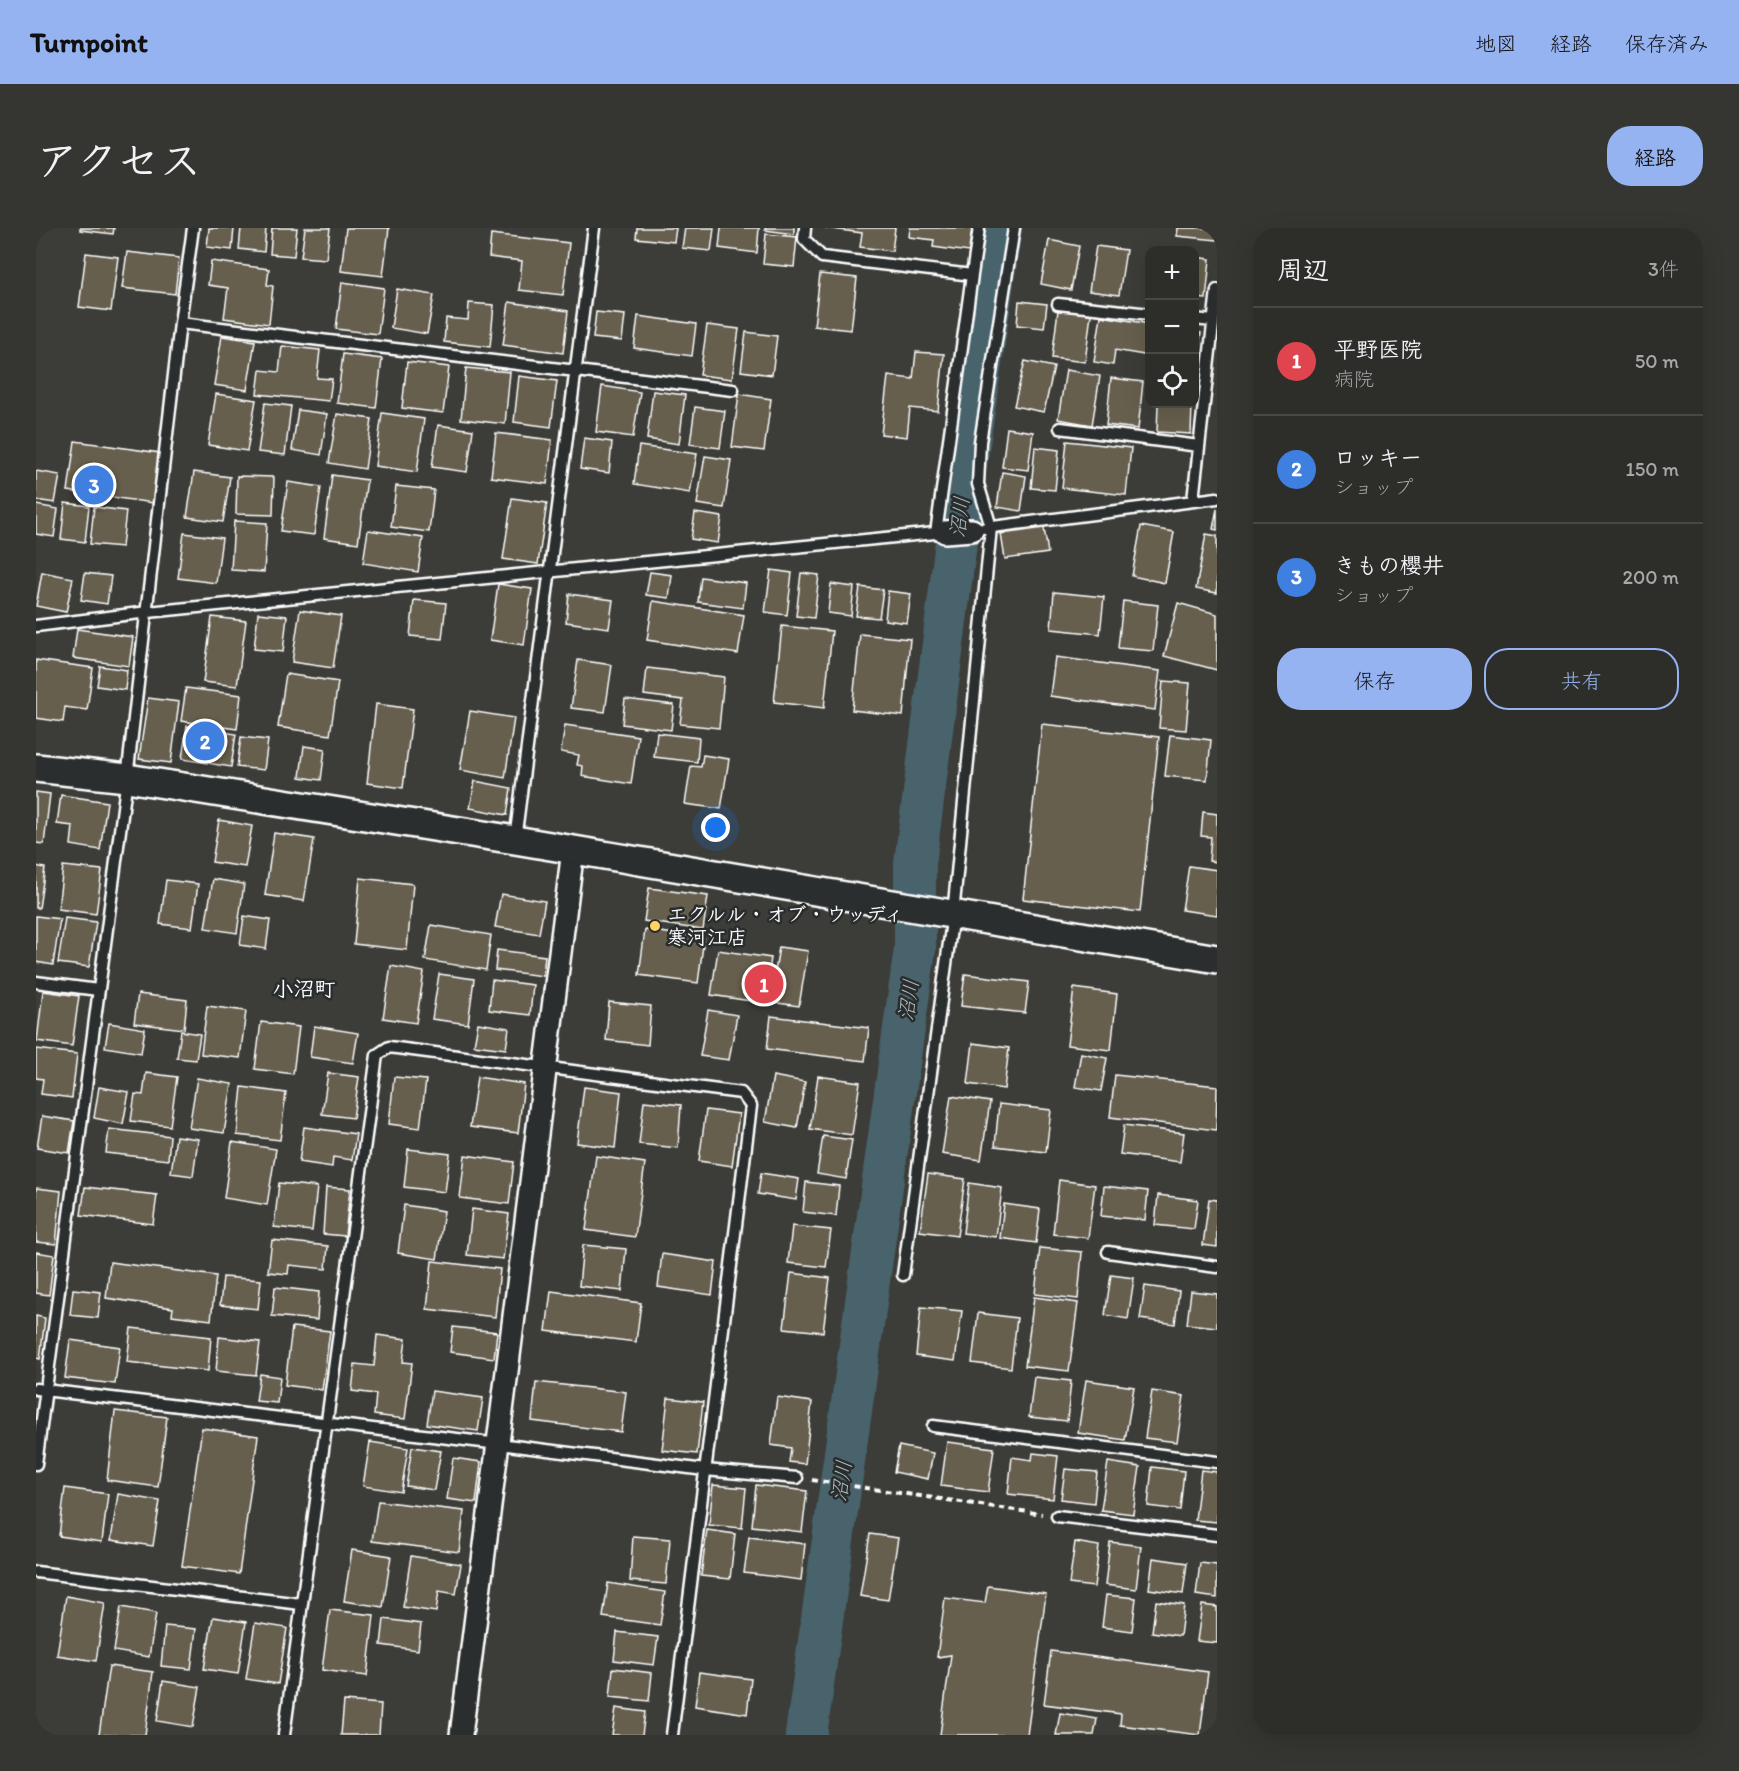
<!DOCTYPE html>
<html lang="ja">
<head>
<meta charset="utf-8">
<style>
	:root { --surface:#2d2d2a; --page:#353532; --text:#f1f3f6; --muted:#a7a8a8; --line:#484947; --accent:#95b2f1 }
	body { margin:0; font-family:Itim,"Klee One",sans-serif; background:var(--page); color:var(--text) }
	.controls { position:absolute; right:18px; top:18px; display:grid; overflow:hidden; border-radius:12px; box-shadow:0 6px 24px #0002 }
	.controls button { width:54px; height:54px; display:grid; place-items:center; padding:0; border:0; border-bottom:2px solid var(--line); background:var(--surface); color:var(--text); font:30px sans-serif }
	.you { position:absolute; left:680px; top:600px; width:21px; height:21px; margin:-15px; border:4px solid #fff; border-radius:50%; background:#1a73e8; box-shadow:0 0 0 9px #1a73e833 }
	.badge { display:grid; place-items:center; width:39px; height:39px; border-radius:50%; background:var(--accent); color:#fff; font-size:20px; font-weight:700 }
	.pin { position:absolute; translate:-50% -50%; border:3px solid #fff; box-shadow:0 2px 6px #0006 }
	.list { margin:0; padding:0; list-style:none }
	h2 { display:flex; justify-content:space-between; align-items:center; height:78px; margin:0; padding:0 24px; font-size:26px }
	h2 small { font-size:20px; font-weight:400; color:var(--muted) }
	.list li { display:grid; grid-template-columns:39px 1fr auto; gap:18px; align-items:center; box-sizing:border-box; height:108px; padding:0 24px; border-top:2px solid var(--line) }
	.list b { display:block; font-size:22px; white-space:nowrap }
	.list p { margin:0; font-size:20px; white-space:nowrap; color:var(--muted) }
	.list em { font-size:20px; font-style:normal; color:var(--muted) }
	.actions { display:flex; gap:12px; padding:18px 24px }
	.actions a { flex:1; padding:14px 0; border:2px solid var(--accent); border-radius:24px; text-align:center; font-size:21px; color:var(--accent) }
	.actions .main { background:var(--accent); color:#111 }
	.icon { flex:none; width:33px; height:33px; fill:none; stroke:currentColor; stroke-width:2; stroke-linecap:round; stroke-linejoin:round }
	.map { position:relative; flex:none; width:1181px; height:1507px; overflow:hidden; border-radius:24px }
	header { display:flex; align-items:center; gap:36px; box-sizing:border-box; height:84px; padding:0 30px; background:var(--accent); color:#111 }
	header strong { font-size:28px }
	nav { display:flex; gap:33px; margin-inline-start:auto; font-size:21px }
	.intro { display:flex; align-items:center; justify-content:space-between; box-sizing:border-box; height:144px; padding:0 36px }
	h1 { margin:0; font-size:42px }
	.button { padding:15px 27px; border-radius:24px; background:var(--accent); color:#111; font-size:21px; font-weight:700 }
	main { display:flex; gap:36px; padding:0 36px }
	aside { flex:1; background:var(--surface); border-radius:24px; box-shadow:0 6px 24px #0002 }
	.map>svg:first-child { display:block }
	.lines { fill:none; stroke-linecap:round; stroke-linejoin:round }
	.river { stroke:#48646c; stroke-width:42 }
	.building { fill:#665e4e; stroke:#fff; stroke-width:1.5 }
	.service-casing { stroke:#fff; stroke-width:15 }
	.minor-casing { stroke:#fff; stroke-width:26 }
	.tertiary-casing { stroke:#fff; stroke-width:32 }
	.path { stroke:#fff; stroke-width:4; stroke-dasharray:6 4.5; stroke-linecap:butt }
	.service { stroke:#2a2d2e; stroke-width:10 }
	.minor { stroke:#2a2d2e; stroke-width:21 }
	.tertiary { stroke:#2a2d2e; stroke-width:27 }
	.poi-dot { fill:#ffd166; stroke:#2a2d2e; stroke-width:2 }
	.labels { text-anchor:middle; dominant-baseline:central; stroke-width:5; stroke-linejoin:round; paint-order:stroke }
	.poi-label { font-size:20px; font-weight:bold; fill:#fff; stroke:#2a2d2e; text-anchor:start }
	.water-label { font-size:21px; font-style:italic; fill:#adb9bd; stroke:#2a2d2e }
	.neighbourhood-label { font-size:21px; font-weight:bold; fill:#fff; stroke:#2a2d2e }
</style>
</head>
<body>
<header>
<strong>Turnpoint</strong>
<nav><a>地図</a><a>経路</a><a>保存済み</a></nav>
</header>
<div class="intro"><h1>アクセス</h1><a class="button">経路</a></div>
<main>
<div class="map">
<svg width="1181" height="1507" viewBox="0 0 1181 1507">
	<rect width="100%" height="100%" fill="#3c3c38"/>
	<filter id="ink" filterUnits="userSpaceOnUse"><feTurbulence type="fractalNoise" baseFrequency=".0167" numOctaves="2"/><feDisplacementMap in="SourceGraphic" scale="12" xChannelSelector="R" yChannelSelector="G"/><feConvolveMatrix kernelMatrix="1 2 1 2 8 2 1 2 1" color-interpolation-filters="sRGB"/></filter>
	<g filter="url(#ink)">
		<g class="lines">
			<path class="river" d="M770,1507L879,721V635L930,236L965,0"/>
		</g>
		<path class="building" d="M44,0H78L77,6L44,2Z
			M173,0H198L196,22L171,19Z
			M205,0H230L228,24L203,21Z
			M236,0H261L258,28L234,26Z
			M269,0H294L290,31L265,29Z
			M310,0H353L347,48L305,43Z
			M601,0H640L638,14L600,10Z
			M649,0H678L675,23L646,20Z
			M685,0H723L721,25L683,20Z
			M729,0H758V6L729,2Z
			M789,0H859L856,23L824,19L826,5Z
			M874,0H936L933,24L897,19L898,12L873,9Z
			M1142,0H1181V12L1141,8Z
			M455,6L533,15L527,67L483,62L486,33L453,29Z
			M730,6L761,9L758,39L727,36Z
			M1013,12L1043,18L1035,62L1005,56Z
			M1060,18L1090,22L1083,67L1053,63Z
			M91,24L143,30L139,66L86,60Z
			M50,25L82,29L75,83L43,79Z
			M1158,29L1174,31L1170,71L1158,70Z
			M175,33L233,41L231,57L237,58L233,96L188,90L192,60L172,57Z
			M784,46L821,50L815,102L778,98Z
			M306,54L348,60L342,106L300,101Z
			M361,61L398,67L391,106L355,100Z
			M983,73L1011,76L1008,100L981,97Z
			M473,74L532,83L527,125L467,117Z
			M433,75L458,77L454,119L408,114L410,90L432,92Z
			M1022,82L1055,86L1049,134L1016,130Z
			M560,84L589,87L586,113L557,110Z
			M602,88L660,96L656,128L598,120Z
			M1065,88L1114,96V128L1079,122L1077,137L1058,134Z
			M671,97L703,101L696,151L664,147Z
			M710,104L741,108L736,147L705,143Z
			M1158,104L1165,105L1158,144Z
			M186,108L219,113L211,162L178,157Z
			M246,118L284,122L281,150L296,151L293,173L221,166L224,142L243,144Z
			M880,124L908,126L902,183L874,180L871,209L845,206L852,148L877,151Z
			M307,126L346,131L340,180L301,175Z
			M989,133L1018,139L1008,184L978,178Z
			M371,134L413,139L407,185L366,180Z
			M430,140L474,144L469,196L425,191Z
			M1030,142L1064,148L1056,197L1022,191Z
			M483,148L521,153L515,199L478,194Z
			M1075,150L1107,154L1102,201L1070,197Z
			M566,158L604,164L597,209L560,204Z
			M617,163L649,167L643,216L611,211Z
			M180,166L220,172L211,223L172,217Z
			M703,166L735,171L728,223L696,219Z
			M229,175L255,178L249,227L222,224Z
			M1122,176H1156L1155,206L1121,204Z
			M659,179L689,183L684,220L654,216Z
			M262,182L291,186L285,227L256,222Z
			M346,185L388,191L381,244L339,238Z
			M301,186L336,191L329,241L293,235Z
			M402,197L437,202L431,244L396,239Z
			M971,200L997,204L992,242L966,239Z
			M460,205L516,212L511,256L455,249Z
			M548,210L576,214L573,245L544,241Z
			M39,213L124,225L117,275L32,263Z
			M1031,213L1095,220L1090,267L1026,260Z
			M603,218L661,226L654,265L598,256Z
			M999,219L1023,222L1019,262L995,260Z
			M669,228L695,232L688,280L661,276Z
			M0,243L24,247L19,275L0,272Z
			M158,244L194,249L187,294L151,289Z
			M966,244L990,248L985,283L961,279Z
			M296,247L331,252L322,315L288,310Z
			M201,248L238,249L237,287L200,286Z
			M252,254L285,259L278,307L245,303Z
			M360,258L398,262L393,304L355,299Z
			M476,270L511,275L502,336L467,331Z
			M29,275L53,278L49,314L25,311Z
			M0,277L22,281L18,309L0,306Z
			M58,279L90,283L86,319L54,316Z
			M1181,281V302L1177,301Z
			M659,285L686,289L682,315L655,311Z
			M198,293L231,295L228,344L195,342Z
			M1105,298L1138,304L1129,355L1096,348Z
			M1008,300L1012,325L969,331L965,306Z
			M332,302L387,310L382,344L327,335Z
			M148,305L186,310L180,355L142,350Z
			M1170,306L1181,308V365L1160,361Z
			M735,342L756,345L751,387L729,384Z
			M6,344L37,350L30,384L0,378Z
			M614,344L636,347L633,370L610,367Z
			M49,345L75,348L71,376L45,372Z
			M765,345L783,347L778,390L760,388Z
			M665,349L710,355L707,380L662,374Z
			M462,356L496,361L488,417L454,412Z
			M795,356L818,359L815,388L792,385Z
			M824,359L847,362L843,390L820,388Z
			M852,363L875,366L871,395L849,392Z
			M1018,364L1068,369L1064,406L1015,401Z
			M533,366L577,372L573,400L530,394Z
			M378,372L410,375L406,411L374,408Z
			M617,373L708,387L702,426L611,412Z
			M1087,373L1122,377L1117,423L1082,420Z
			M1142,375L1181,386V442L1128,428Z
			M264,382L305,388L297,440L256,434Z
			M222,385L251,388L247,424L218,421Z
			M176,389L210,393L201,458L167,454Z
			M746,398L796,403L788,480L738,474Z
			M41,401L97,409L93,438L37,430Z
			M824,406L874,411L867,488L816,482Z
			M1019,429L1124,443L1119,482L1014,468Z
			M0,432L57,440L51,482L29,479L27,494L0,490Z
			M542,432L576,437L569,484L535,480Z
			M64,438L91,442L89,462L61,458Z
			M611,440L688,449L683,500L644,496L647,472L608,467Z
			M250,446L302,454L294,507L242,499Z
			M1127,453L1154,455L1150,502L1123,500Z
			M150,460L205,467L201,501L145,493Z
			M112,470L143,474L135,535L103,531Z
			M589,471L638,477L635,502L586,496Z
			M340,476L377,481L367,560L331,555Z
			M434,483L478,490L469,550L424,542Z
			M1006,496L1123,509L1104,684L987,671Z
			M529,497L602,508L595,556L546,548L547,538L541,537L543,527L525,524Z
			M151,498L200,506L195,539L146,531Z
			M621,505L663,510L661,534L618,529Z
			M1134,507L1175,512L1171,552L1129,548Z
			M205,509L232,512L228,542L201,539Z
			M268,518L289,521L285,552L264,549Z
			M667,527L693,531L685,581L649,576L655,538L665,539Z
			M439,553L475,560L471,587L434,580Z
			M0,564L14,566L8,616L0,615Z
			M25,567L71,574L64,622L35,617L37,598L21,596Z
			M1167,584L1181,586V634L1173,633L1175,609L1165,608Z
			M183,592L216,598L209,639L176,634Z
			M238,605L278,611L268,673L229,667Z
			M0,638L9,640L3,680H0Z
			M27,638L66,642L60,686L22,681Z
			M1153,638L1181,642V687L1146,682Z
			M324,650L377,656L371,722L318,716Z
			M177,651L208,656L201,705L169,700Z
			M130,652L162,656L156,700L124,696Z
			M613,660L672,668L667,702L608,693Z
			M465,666L509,673L503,706L459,699Z
			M0,688L24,691L17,737L0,734Z
			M208,688L234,692L230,721L204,717Z
			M29,690L60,694L53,739L22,735Z
			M395,697L455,707L450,742L389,732Z
			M609,702L668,710L662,755L603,747Z
			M743,719L772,723L763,778L734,774Z
			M461,722L509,728L507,748L459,742Z
			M682,722L735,730L728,775L675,767Z
			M355,738L388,744L380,795L347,790Z
			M403,746L438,751L432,796L396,791Z
			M929,746L993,754L989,785L925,778Z
			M456,752L497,757L494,787L453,782Z
			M1038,760L1081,766L1075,822L1031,817Z
			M7,763L43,768L36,818L1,813Z
			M102,766L151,772L148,801L98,795Z
			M573,774L615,778L612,817L570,812Z
			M171,778L210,783L204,830L165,826Z
			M672,782L701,787L693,832L664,828Z
			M735,788L833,800L829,833L731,821Z
			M225,794L263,799L257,846L219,841Z
			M73,795L109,801L105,825L69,819Z
			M442,795L473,800L470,821L438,817Z
			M278,798L322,805L317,835L274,829Z
			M145,803L164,806L160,832L141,830Z
			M937,815L973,820L968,861L932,856Z
			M0,821L41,826L36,870L5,866L7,851L0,850Z
			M1045,825L1071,830L1065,863L1039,859Z
			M110,845L141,849L134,898L95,893L99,866L107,867Z
			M292,845L323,849L317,890L286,886Z
			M1079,847L1181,858L1180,902L1074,889Z
			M737,848L769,854L761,900L729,894Z
			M782,848L824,854L816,907L774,901Z
			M358,849L390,852L384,900L353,896Z
			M441,849L488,856L482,905L434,899Z
			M161,850L196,856L188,905L153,900Z
			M63,859L93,864L87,896L58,890Z
			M206,859L250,865L244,912L201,907Z
			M548,859L585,864L579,920L541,915Z
			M915,868L954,874L945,932L906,926Z
			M608,873L645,877L642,920L603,916Z
			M963,876L1015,882L1010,924L959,918Z
			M670,882L703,886L696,938L663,933Z
			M6,888L38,893L33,925L1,920Z
			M1088,897L1148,905L1144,934L1084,926Z
			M268,899L320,906L316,932L297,929L296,939L263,934Z
			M73,901L134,908L132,932L70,925Z
			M140,908L162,911L157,948L135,945Z
			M787,908L816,912L810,951L781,946Z
			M196,914L240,921L231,977L188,970Z
			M372,921L414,926L409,964L368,959Z
			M429,927L478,934L473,976L424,970Z
			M560,928L609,935L599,1009L550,1002Z
			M725,945L763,951L760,972L722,966Z
			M892,946L929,951L921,1008L884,1003Z
			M1023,952L1059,957L1052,1010L1017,1006Z
			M770,954L803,958L800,988L767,984Z
			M243,955L281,959L276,1003L238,999Z
			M933,955L966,960L960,1009L927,1005Z
			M1068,958L1112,963L1109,992L1065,988Z
			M49,959L121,967L117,996L45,987Z
			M290,959L314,961L309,1008L287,1006Z
			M0,960L25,963L20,1016L0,1014Z
			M1122,967L1162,972L1158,1001L1119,997Z
			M1173,971L1181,972V1019L1167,1017Z
			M968,976L1004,981L1000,1015L964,1010Z
			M368,977L408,983L401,1031L362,1025Z
			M436,981L473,986L467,1031L431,1027Z
			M756,998L795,1002L790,1039L752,1035Z
			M236,1012L292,1018L290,1041L253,1037L252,1046L232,1044Z
			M547,1017L590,1021L586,1063L543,1058Z
			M1004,1020L1046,1024L1042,1071L999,1066Z
			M0,1024L18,1027L13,1067L0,1065Z
			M626,1026L680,1034L676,1067L622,1059Z
			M396,1033L464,1041L459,1089L391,1081Z
			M74,1034L180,1048L175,1092L136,1087L137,1080L70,1070Z
			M755,1045L794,1050L787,1104L748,1100Z
			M1075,1047L1098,1050L1092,1091L1069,1087Z
			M187,1049L225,1052L222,1081L184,1077Z
			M1109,1058L1143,1063L1139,1096L1104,1091Z
			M239,1059L283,1064L281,1092L236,1088Z
			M37,1061L65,1064L62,1090L34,1087Z
			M515,1063L605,1075L600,1114L510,1103Z
			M1155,1063L1181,1066V1099L1151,1096Z
			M998,1069L1042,1075L1033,1143L989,1138Z
			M885,1079L926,1083L919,1133L880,1128Z
			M942,1085L981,1090L975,1140L936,1135Z
			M0,1088L9,1090L4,1131L0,1130Z
			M256,1099L294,1103L286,1162L249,1157Z
			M417,1099L461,1104L458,1130L414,1124Z
			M95,1100L175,1109L172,1143L91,1134Z
			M341,1107L370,1111L367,1134L376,1135L369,1191L338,1187L340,1166L316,1163L319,1136L338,1138Z
			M183,1109L224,1114L220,1147L180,1143Z
			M34,1112L84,1119L79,1156L29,1150Z
			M224,1146L244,1149L241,1175L220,1173Z
			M998,1149L1035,1153L1031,1193L993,1189Z
			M1050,1152L1098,1159L1089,1212L1042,1205Z
			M500,1154L590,1164L585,1204L496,1193Z
			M396,1163L447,1170L442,1203L391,1196Z
			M1116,1163L1148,1168L1141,1214L1109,1210Z
			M741,1169L776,1174L769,1236L753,1234L755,1220L735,1217Z
			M632,1170L667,1174L661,1226L626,1222Z
			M79,1183L131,1189L122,1259L71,1252Z
			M166,1200L222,1208L203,1346L146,1338Z
			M334,1214L372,1220L365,1264L327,1258Z
			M911,1214L958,1220L952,1264L905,1258Z
			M863,1218L897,1225L892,1251L858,1244Z
			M376,1219L405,1223L398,1262L370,1258Z
			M997,1225L1022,1228L1017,1271L972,1266L976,1229L996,1232Z
			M417,1230L445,1234L440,1275L411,1271Z
			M1072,1234L1104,1239L1097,1286L1065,1282Z
			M1116,1239L1148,1243L1144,1282L1112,1278Z
			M1029,1241L1061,1244L1058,1275L1025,1271Z
			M1165,1242L1181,1244V1294L1159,1292Z
			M677,1257L710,1260L706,1300L673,1297Z
			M720,1257L771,1263L766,1304L716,1298Z
			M29,1260L72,1266L66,1314L23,1308Z
			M82,1266L124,1273L117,1318L75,1312Z
			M342,1273L428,1283L423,1324L336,1313Z
			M671,1302L699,1306L694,1351L665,1348Z
			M834,1306L862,1310L852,1372L824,1368Z
			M597,1308L634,1311L630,1356L594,1353Z
			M713,1309L769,1316L765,1352L708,1345Z
			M1039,1314L1063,1318L1058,1359L1033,1356Z
			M1074,1314L1105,1318L1100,1361L1069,1357Z
			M316,1322L355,1328L347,1379L308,1373Z
			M375,1328L425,1336L420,1366L403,1363L400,1384L367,1379Z
			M1117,1330L1151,1335L1147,1366L1113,1361Z
			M1164,1335L1181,1337V1370L1160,1367Z
			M572,1355L629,1364L624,1397L567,1389Z
			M952,1358L1010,1366L991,1507H904L915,1427L901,1429L909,1370L949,1375Z
			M1070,1367L1100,1370L1096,1403L1066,1399Z
			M30,1368L69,1375L60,1433L21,1427Z
			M1120,1373L1148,1377L1144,1408L1116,1404Z
			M1166,1377L1181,1379V1415L1161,1413Z
			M85,1379L120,1385L113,1429L78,1423Z
			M294,1382L338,1387L331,1448L286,1442Z
			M177,1389L210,1394L202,1446L168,1441Z
			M348,1391L385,1396L382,1422L345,1417Z
			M219,1395L251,1400L242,1456L210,1451Z
			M129,1398L160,1401L155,1441L125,1438Z
			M581,1404L622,1409L618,1437L578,1432Z
			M1015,1423L1172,1444L1164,1507L1084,1497L1085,1486L1008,1476Z
			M73,1438L117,1444L109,1507H63Z
			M577,1440L616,1445L613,1473L574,1469Z
			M663,1444L715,1451L711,1486L659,1478Z
			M127,1453L164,1459L157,1499L121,1493Z
			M308,1473L345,1476L343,1507H305Z
			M580,1480L609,1484L606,1507H576Z
			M1024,1485L1061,1491L1058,1507H1020Z"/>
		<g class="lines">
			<defs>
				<path id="service" d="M769,0L768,11L786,29L936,47L943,0
					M1022,76L1114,86
					M1158,91L1177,93
					M144,95L697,162
					M1024,200L1163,218
					M1157,272L1181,62
					M949,300L1181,270
					M900,305L936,47
					M0,398L112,384L909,304
					M479,612L558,0
					M0,754L62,762
					M1072,1024L1181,1039
					M867,1047L917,686L955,299L942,256L944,214L978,0
					M0,1161L463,1216L669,1242L761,1250
					M897,1198L1181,1234
					M0,1236L91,550L144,95L157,0
					M1021,1288L1181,1307
					M0,1344L265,1376
					M248,1507L341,827L353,819L705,865L715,878L636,1507"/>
				<path id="minor" d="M909,304L936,302
					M425,1507L537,622"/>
				<path id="tertiary" d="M0,540L91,550L479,612L1181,731"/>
			</defs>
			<use href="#service" class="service-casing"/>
			<use href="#minor" class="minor-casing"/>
			<use href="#tertiary" class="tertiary-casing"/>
			<path class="path" d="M776,1252L1006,1286"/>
			<use href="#service" class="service"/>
			<use href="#minor" class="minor"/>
			<use href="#tertiary" class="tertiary"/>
		</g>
	</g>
	<circle class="poi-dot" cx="619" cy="698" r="6"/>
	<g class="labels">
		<g class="poi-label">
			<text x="631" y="686">エクルル・オブ・ウッディ<tspan x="631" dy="23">寒河江店</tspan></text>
		</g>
		<g class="water-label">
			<text transform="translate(923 289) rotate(-83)">沼川</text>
			<text transform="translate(872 772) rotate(-82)">沼川</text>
			<text transform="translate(805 1253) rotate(-82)">沼川</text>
		</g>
		<g class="neighbourhood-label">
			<text x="268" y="760">小沼町</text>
		</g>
	</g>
</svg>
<div class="controls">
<button>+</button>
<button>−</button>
<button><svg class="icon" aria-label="locate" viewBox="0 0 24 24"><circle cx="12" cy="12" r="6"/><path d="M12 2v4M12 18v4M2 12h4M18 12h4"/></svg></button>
</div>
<div class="you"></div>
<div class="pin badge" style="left:728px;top:756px;background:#e0444e">1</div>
<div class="pin badge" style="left:169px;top:513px;background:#3f7fe0">2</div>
<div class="pin badge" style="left:58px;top:257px;background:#3f7fe0">3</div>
</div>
<aside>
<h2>周辺<small>3件</small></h2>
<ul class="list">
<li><span class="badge" style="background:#e0444e">1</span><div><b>平野医院</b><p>病院</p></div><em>50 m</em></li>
<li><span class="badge" style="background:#3f7fe0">2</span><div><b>ロッキー</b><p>ショップ</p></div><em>150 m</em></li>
<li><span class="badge" style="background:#3f7fe0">3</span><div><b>きもの櫻井</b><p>ショップ</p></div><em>200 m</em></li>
</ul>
<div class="actions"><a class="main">保存</a><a>共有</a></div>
</aside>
</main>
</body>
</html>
